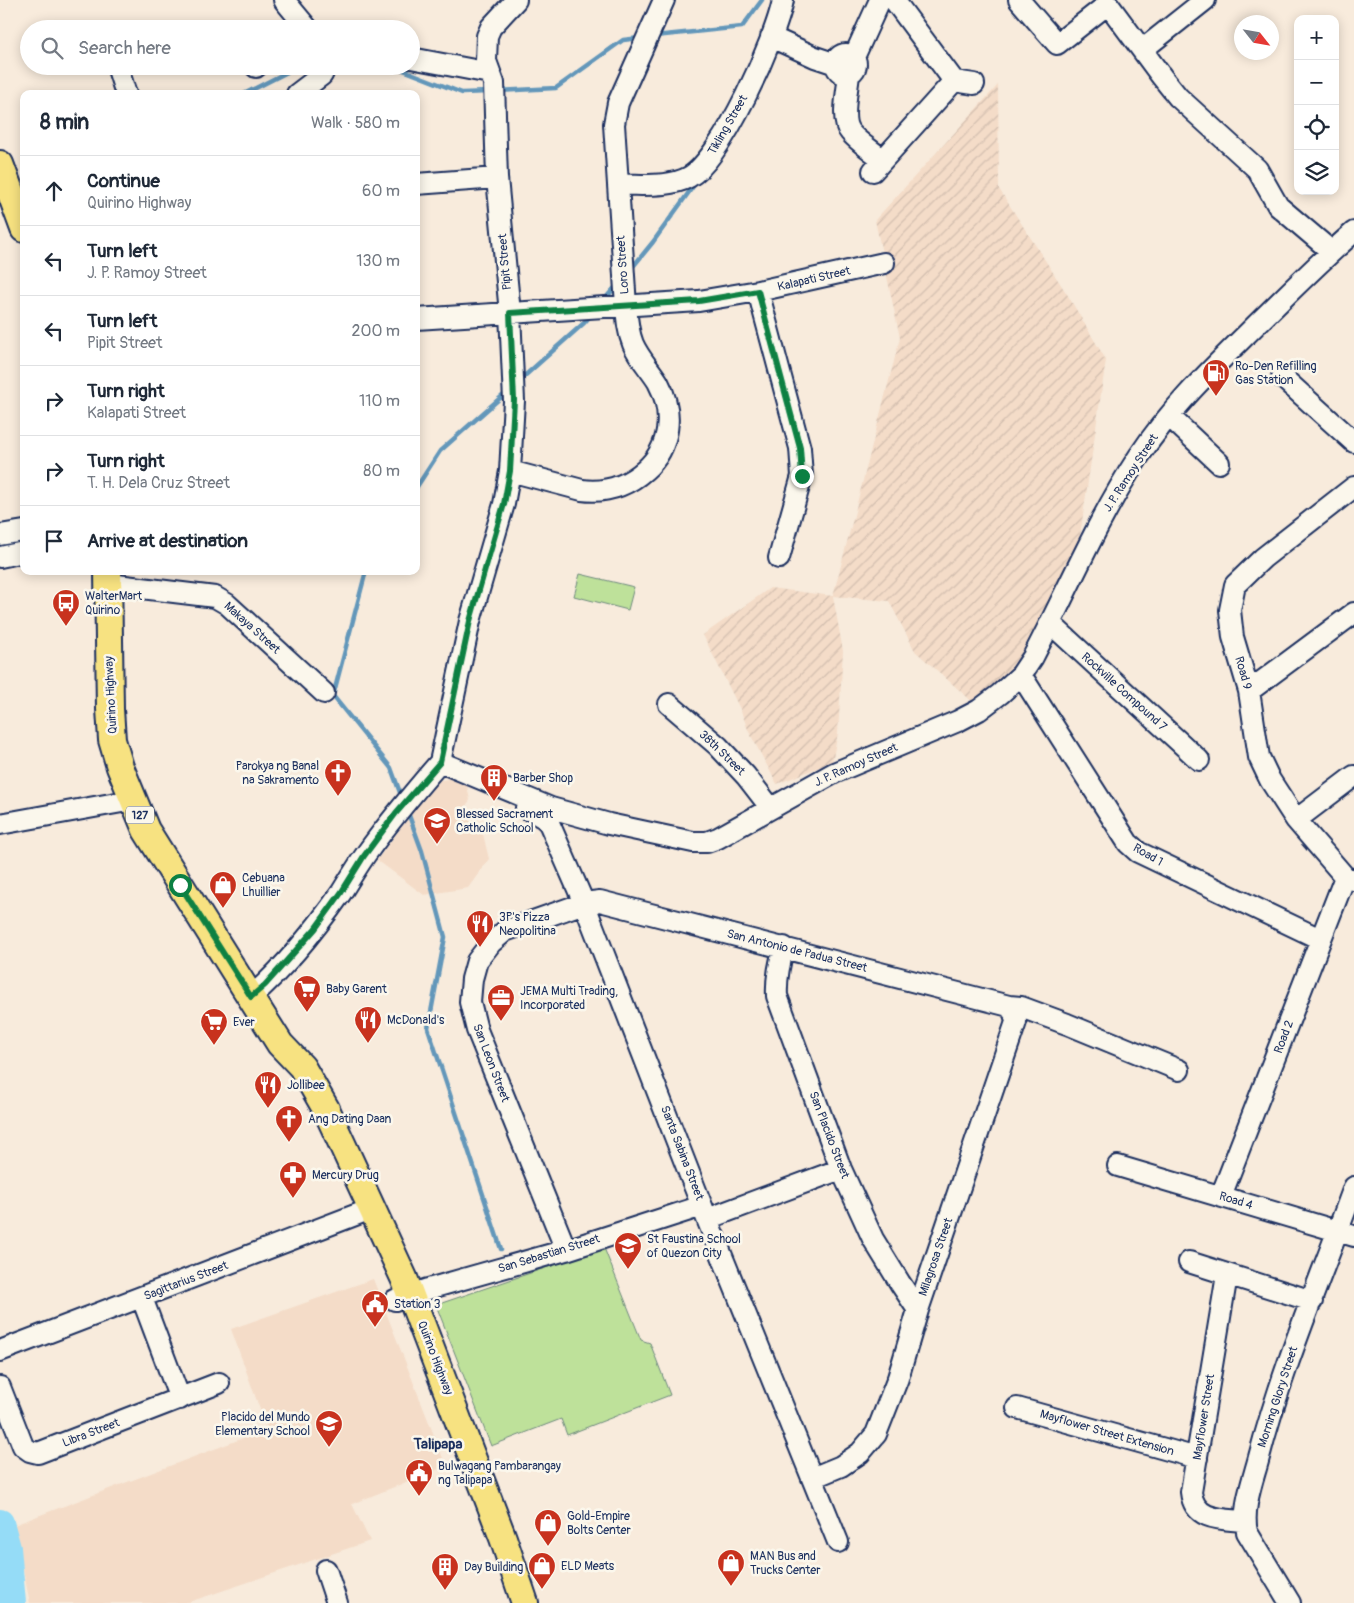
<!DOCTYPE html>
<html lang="en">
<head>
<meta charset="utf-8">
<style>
	:root { --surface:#fff; --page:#f6f6f7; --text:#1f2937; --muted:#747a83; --line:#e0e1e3 }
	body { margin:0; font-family:Pangolin,sans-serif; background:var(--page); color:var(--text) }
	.controls { position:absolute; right:15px; top:15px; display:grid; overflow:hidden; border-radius:10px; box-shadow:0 2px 12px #0003 }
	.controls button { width:45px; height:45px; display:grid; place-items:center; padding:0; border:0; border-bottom:1px solid var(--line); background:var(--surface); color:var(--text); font:25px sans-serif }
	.compass { position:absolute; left:1234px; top:15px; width:45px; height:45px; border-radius:50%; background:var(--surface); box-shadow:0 2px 12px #0003; rotate:121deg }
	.stop { position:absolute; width:15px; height:15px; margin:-11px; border:4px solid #0b8043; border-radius:50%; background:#fff }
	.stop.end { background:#0b8043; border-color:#fff; box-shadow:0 1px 5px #0008 }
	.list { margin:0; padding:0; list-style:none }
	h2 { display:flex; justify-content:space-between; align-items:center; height:65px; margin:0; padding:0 20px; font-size:21px }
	h2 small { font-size:16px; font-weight:400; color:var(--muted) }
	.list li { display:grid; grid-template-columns:32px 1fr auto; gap:15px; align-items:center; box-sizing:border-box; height:70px; padding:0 20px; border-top:1px solid var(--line) }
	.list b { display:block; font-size:19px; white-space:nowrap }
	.list p { margin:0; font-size:16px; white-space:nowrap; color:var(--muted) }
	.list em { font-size:16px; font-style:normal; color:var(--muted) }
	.icon { flex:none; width:28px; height:28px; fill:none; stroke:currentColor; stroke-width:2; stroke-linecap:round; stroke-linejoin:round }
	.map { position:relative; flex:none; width:1354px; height:1603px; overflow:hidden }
	.search { position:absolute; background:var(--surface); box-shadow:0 2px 12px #0003; left:20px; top:20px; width:400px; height:55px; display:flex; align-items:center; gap:12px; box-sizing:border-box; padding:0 18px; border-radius:28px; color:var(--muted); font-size:19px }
	.panel { position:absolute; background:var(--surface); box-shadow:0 2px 12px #0003; left:20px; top:90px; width:400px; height:485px; border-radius:10px }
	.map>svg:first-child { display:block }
	.built { fill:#f4dcc8 }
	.industrial { fill:url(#industrial-furrows) }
	.grass { fill:#bee19a; stroke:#6c887c }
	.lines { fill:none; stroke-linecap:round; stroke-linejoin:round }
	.stream { stroke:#6497ba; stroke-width:4.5 }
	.river { stroke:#95dcf7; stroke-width:28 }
	.minor-casing { stroke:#1b2f5e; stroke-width:24 }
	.major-casing { stroke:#1b2f5e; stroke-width:30 }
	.minor { stroke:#fbf7ec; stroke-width:20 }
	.major { stroke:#f7e281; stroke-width:26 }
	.route { stroke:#0b8043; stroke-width:6 }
	.labels { text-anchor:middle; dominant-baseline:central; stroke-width:5; stroke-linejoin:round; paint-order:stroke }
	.shield { fill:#fbf7ec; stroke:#5e6b89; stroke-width:1 }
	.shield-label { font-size:11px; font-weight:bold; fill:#1b2f5e }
	.street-label { font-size:12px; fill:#1b2f5e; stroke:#fbf7ec }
	.poi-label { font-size:12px; fill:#1b2f5e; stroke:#fbf7ec; text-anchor:start }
	.quarter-label { font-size:15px; font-weight:bold; fill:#1b2f5e; stroke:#fbf7ec }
</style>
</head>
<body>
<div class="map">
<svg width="1354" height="1603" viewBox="0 0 1354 1603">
	<defs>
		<pattern id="industrial-furrows" width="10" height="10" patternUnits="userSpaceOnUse" patternTransform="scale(1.25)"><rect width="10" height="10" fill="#f4dcc8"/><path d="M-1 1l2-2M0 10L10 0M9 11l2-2" fill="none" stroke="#d1bdae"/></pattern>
	</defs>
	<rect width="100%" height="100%" fill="#f8ebdc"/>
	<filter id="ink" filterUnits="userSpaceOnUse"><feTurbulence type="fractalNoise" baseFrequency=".02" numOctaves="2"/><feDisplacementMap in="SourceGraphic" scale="10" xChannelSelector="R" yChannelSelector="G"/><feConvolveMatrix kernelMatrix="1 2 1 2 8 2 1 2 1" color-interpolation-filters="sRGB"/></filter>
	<g filter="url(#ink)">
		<path class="built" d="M454,778L467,786L470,800L461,813L482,830L489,859L468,888L424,895L377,860L436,781Z
			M373,1279L446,1466L352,1504L370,1541L186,1603H30L14,1525L267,1429L231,1329Z"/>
		<path class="industrial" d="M998,85L999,189L1067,294L1106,360L1079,542L1016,670L975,704L915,651L889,601L833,596L843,651L838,733L832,762L777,784L749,732L740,709L703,635L770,588L833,596L900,338L875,220Z"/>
		<path class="grass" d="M580,574L634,587L628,610L574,596Z
			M604,1248L641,1340L650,1343L670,1395L567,1435L561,1419L491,1446L436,1305Z"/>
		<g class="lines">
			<path class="stream" d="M655,36L742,27L762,0
				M393,66L462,93L489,92
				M499,91L556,88L623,40L640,38
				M244,94L299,66
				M631,269L653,242L697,181
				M603,301L618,284
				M520,380L584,323L592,314
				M416,488L440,451L507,392
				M366,571L333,696L391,768L402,798
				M407,810L422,851L445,937L428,1028L501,1249"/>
			<path class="river" d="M0,1523L7,1548L12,1603"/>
			<defs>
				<path id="minor" d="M284,0L308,29
					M894,0L954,81L974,84
					M1019,0L1057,44L1108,4L1162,77L1178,97L1257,169L1278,206L1331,251
					M771,37L815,57L836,64
					M1142,50L1205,0
					M836 64a10 10 0 1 1 20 0a10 10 0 1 1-20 0Z
					M854,57L880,0
					M411,58L490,73
					M117,66L126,94
					M256,67L257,66
					M849,74C848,88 840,121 850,132C859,143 873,151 883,160
					M297,94L322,75L326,66
					M873,171L954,81
					M416,184L497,178
					M618,185C640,184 669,188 689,177C722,159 776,38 783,0
					M758,291L800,448L802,476L779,558
					M416,319L699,301L758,291L884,263
					M1282,377L1354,442
					M1169,416L1219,463
					M510,471L582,490C605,493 627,486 645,470C671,447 674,412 658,382C650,369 639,358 633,344C628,332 627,319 626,306L614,124L618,103L664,0
					M1354,487L1263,558L1235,585L1230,610L1233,637L1249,691L1259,757L1270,780L1296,820L1345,877L1354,880
					M0,535L24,531
					M0,557L24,552
					M109,584L215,597L227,604L324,693
					M1050,623L1199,760
					M1021,675L1121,832L1128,843L1138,852L1320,939
					M1249,691L1354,613
					M669,704L718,746L746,776L770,807
					M440,762L551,808L609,824L693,842H707L718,838L834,773L958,721L979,710L1000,694L1021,675L1033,657C1068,590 1097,520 1139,456C1172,406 1216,365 1258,323C1290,292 1320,261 1354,232
					M440,762L470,621L504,504L510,471L514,401L510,313L497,178L494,83L486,61L487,36L491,27L516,0
					M526,808L544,818L549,823L584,903L707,1219L838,1542
					M1296,820L1354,776
					M0,824L133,800
					M784,947C779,964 776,979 777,996L841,1169L873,1239L900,1283L918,1310
					M251,997C285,967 315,930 341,893C349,880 357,867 366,854C389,822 414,792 440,762
					M1118,1166L1354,1236
					M1221,1196L1345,877
					M707,1219L841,1169
					M566,1250L477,1030L470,1002L472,979L477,961L491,943L505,931L584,903L600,901L1009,1006L1021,1007L1067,1024L1179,1070
					M1189,1262L1312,1301
					M1227,1275L1191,1492C1194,1521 1222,1519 1245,1521
					M142,1298L180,1399
					M395,1300L428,1289L566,1250L702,1206
					M0,1351L371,1209
					M0,1387L23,1446L30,1451L38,1453L219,1383
					M1017,1408L1197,1458
					M812,1478L841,1466L860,1453L876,1434L898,1378L918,1310L1016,1022L1014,1013L1009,1006
					M326,1570L337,1603
					M1290,1603L1247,1532C1242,1509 1252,1483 1258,1461C1282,1367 1321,1278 1354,1187"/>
				<path id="major" d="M0,164L24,229
					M108,571L110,709L112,740L120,767L146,830L280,1044L302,1067L326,1109L404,1278L503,1538L525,1603"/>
			</defs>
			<use href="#minor" class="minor-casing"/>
			<use href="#major" class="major-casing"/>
			<use href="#minor" class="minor"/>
			<use href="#major" class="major"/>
		</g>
	</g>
	<g class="lines" filter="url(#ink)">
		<path class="route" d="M180,885L251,997L265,985L315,929L341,893L364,856L396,813L440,762L470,621L504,504L510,471L514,400L510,313L699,301L758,291L800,448L802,476"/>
	</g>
	<defs>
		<symbol id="fuel-pin" viewBox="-11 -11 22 30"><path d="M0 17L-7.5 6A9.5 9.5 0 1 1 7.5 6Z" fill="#c8321e" stroke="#fbf7ec"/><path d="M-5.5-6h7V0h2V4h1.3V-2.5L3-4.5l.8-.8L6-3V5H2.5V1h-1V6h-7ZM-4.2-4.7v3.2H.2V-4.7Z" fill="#fff"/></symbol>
		<symbol id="bus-pin" viewBox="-11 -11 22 30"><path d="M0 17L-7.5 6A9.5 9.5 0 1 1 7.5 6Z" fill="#c8321e" stroke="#fbf7ec"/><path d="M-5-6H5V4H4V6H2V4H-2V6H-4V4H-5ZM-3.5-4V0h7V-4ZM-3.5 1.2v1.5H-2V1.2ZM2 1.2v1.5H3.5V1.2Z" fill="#fff"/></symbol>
		<symbol id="church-pin" viewBox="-11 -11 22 30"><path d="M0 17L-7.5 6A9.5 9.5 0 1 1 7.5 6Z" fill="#c8321e" stroke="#fbf7ec"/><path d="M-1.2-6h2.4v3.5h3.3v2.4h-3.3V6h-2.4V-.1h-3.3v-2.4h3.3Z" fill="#fff"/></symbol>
		<symbol id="building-pin" viewBox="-11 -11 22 30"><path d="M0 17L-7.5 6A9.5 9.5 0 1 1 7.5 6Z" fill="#c8321e" stroke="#fbf7ec"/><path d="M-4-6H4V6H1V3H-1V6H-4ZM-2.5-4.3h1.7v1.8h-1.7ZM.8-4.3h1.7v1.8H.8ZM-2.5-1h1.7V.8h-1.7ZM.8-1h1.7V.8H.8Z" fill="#fff"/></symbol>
		<symbol id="school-pin" viewBox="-11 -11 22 30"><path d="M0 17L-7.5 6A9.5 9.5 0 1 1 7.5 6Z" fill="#c8321e" stroke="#fbf7ec"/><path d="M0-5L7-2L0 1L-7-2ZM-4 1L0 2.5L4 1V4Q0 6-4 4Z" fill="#fff"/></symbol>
		<symbol id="shop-pin" viewBox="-11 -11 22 30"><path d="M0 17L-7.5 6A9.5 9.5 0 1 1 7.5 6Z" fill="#c8321e" stroke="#fbf7ec"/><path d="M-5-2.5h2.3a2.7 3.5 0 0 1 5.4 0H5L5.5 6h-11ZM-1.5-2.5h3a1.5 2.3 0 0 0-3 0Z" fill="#fff"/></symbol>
		<symbol id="restaurant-pin" viewBox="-11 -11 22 30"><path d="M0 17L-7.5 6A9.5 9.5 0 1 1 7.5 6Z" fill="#c8321e" stroke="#fbf7ec"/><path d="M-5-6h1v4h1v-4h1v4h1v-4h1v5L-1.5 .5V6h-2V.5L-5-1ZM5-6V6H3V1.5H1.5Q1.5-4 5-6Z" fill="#fff"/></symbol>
		<symbol id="supermarket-pin" viewBox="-11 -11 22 30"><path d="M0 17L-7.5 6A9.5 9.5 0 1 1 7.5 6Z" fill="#c8321e" stroke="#fbf7ec"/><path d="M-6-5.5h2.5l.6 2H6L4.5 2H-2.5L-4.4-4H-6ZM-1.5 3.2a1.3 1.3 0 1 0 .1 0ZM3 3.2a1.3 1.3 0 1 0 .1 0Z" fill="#fff"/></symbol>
		<symbol id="office-pin" viewBox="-11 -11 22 30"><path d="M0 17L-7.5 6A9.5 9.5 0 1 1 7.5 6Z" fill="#c8321e" stroke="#fbf7ec"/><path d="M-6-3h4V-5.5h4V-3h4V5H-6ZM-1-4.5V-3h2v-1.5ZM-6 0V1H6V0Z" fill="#fff"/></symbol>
		<symbol id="pharmacy-pin" viewBox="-11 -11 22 30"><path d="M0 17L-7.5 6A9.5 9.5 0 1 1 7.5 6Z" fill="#c8321e" stroke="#fbf7ec"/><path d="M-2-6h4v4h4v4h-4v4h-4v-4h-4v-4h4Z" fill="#fff"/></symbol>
		<symbol id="civic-pin" viewBox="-11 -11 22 30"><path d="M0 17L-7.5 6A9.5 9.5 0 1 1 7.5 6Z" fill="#c8321e" stroke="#fbf7ec"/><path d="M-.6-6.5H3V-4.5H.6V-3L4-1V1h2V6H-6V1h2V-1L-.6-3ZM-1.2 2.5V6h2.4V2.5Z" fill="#fff"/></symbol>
	</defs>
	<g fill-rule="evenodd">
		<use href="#fuel-pin" x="1200" y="357" width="32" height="43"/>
		<use href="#bus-pin" x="50" y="587" width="32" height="43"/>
		<use href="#church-pin" x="322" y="757" width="32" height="43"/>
		<use href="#building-pin" x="478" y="762" width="32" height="43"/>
		<use href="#school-pin" x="421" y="805" width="32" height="43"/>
		<use href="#shop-pin" x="207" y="869" width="32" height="43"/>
		<use href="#restaurant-pin" x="464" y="908" width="32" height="43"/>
		<use href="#supermarket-pin" x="291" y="973" width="32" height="43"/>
		<use href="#office-pin" x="485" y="982" width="32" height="43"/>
		<use href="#restaurant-pin" x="352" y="1004" width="32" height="43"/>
		<use href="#supermarket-pin" x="198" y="1006" width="32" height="43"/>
		<use href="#restaurant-pin" x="252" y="1069" width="32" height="43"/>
		<use href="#church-pin" x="273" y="1103" width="32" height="43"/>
		<use href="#pharmacy-pin" x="277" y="1159" width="32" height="43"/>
		<use href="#school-pin" x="612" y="1230" width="32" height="43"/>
		<use href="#civic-pin" x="359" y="1288" width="32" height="43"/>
		<use href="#school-pin" x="313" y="1408" width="32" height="43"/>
		<use href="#civic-pin" x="403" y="1457" width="32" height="43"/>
		<use href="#shop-pin" x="532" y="1507" width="32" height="43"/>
		<use href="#shop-pin" x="715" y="1547" width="32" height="43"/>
		<use href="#shop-pin" x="526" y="1550" width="32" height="43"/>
		<use href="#building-pin" x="429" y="1551" width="32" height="43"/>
	</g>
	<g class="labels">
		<rect class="shield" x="126" y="806.5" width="28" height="17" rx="4"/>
		<g class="shield-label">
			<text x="140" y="815">127</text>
		</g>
		<g class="street-label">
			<text transform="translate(728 125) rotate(-60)">Tikling Street</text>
			<text transform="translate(505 262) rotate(-95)">Pipit Street</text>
			<text transform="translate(623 265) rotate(-94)">Loro Street</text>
			<text transform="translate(814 279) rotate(-13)">Kalapati Street</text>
			<text transform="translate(1131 473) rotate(-57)">J. P. Ramoy Street</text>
			<text transform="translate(252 628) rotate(42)">Makaya Street</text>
			<text transform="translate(1243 673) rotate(74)">Road 9</text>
			<text transform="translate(1124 692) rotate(42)">Rockville Compound 7</text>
			<text transform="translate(111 695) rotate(-93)">Quirino Highway</text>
			<text transform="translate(722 753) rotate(44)">38th Street</text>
			<text transform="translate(856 765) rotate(-24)">J. P. Ramoy Street</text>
			<text transform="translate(1148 855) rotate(30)">Road 1</text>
			<text transform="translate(797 951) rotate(14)">San Antonio de Padua Street</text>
			<text transform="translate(1284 1037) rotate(-69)">Road 2</text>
			<text transform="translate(491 1063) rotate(69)">San Leon Street</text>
			<text transform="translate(829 1135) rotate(69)">San Placido Street</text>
			<text transform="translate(682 1153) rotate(69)">Santa Sabina Street</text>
			<text transform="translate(1236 1201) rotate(17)">Road 4</text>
			<text transform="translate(549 1254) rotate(-17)">San Sebastian Street</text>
			<text transform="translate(936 1257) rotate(-71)">Milagrosa Street</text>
			<text transform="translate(186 1281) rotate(-21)">Sagittarius Street</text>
			<text transform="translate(435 1358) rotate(69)">Quirino Highway</text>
			<text transform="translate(1278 1397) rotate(-72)">Morning Glory Street</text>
			<text transform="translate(1204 1417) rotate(-81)">Mayflower Street</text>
			<text transform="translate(91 1433) rotate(-21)">Libra Street</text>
			<text transform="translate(1107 1433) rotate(16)">Mayflower Street Extension</text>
		</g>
		<g class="poi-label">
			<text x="1235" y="366">Ro-Den Refilling<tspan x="1235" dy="14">Gas Station</tspan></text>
			<text x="85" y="596">WalterMart<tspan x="85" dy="14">Quirino</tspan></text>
			<text x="319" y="766" text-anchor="end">Parokya ng Banal<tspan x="319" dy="14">na Sakramento</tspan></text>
			<text x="513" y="778">Barber Shop</text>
			<text x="456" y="814">Blessed Sacrament<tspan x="456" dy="14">Catholic School</tspan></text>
			<text x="242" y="878">Cebuana<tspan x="242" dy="14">Lhuillier</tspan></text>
			<text x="499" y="917">3P's Pizza<tspan x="499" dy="14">Neopolitina</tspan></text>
			<text x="326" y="989">Baby Garent</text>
			<text x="520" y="991">JEMA Multi Trading,<tspan x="520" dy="14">Incorporated</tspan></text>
			<text x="387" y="1020">McDonald's</text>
			<text x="233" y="1022">Ever</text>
			<text x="287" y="1085">Jollibee</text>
			<text x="308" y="1119">Ang Dating Daan</text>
			<text x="312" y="1175">Mercury Drug</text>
			<text x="647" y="1239">St Faustina School<tspan x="647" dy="14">of Quezon City</tspan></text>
			<text x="394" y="1304">Station 3</text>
			<text x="310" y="1417" text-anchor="end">Placido del Mundo<tspan x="310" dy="14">Elementary School</tspan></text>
			<text x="438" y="1466">Bulwagang Pambarangay<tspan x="438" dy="14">ng Talipapa</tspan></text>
			<text x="567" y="1516">Gold-Empire<tspan x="567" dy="14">Bolts Center</tspan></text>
			<text x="750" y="1556">MAN Bus and<tspan x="750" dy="14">Trucks Center</tspan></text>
			<text x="561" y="1566">ELD Meats</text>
			<text x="464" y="1567">Day Building</text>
		</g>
		<g class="quarter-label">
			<text x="438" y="1444">Talipapa</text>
		</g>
	</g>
</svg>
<div class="controls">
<button>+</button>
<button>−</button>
<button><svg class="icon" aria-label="locate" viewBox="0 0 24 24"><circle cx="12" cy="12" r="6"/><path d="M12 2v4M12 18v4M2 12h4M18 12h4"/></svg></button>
<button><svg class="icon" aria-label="layers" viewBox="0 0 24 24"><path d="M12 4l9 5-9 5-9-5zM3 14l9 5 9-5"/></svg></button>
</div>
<svg class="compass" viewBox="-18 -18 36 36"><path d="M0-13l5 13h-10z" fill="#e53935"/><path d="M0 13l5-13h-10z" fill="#747a83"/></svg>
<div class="stop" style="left:180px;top:885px"></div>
<div class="stop end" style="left:802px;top:476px"></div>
<div class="search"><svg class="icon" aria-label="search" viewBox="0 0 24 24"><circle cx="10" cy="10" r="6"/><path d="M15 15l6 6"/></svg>Search here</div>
<section class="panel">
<h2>8 min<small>Walk · 580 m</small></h2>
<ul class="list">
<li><svg class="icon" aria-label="ahead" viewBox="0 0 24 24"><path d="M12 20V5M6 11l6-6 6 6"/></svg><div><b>Continue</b><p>Quirino Highway</p></div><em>60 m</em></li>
<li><svg class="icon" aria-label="left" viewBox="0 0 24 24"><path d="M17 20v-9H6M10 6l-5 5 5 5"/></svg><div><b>Turn left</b><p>J. P. Ramoy Street</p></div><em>130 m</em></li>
<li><svg class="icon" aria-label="left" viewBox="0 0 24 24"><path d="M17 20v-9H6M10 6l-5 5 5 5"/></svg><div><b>Turn left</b><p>Pipit Street</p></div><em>200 m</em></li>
<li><svg class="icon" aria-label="right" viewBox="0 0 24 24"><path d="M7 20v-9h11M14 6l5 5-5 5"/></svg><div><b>Turn right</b><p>Kalapati Street</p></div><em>110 m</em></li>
<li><svg class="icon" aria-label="right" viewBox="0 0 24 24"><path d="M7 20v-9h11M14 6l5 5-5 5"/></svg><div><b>Turn right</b><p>T. H. Dela Cruz Street</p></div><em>80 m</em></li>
<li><svg class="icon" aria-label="arrive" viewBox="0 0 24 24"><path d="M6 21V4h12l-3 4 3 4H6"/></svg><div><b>Arrive at destination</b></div></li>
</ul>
</section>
</div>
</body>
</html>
